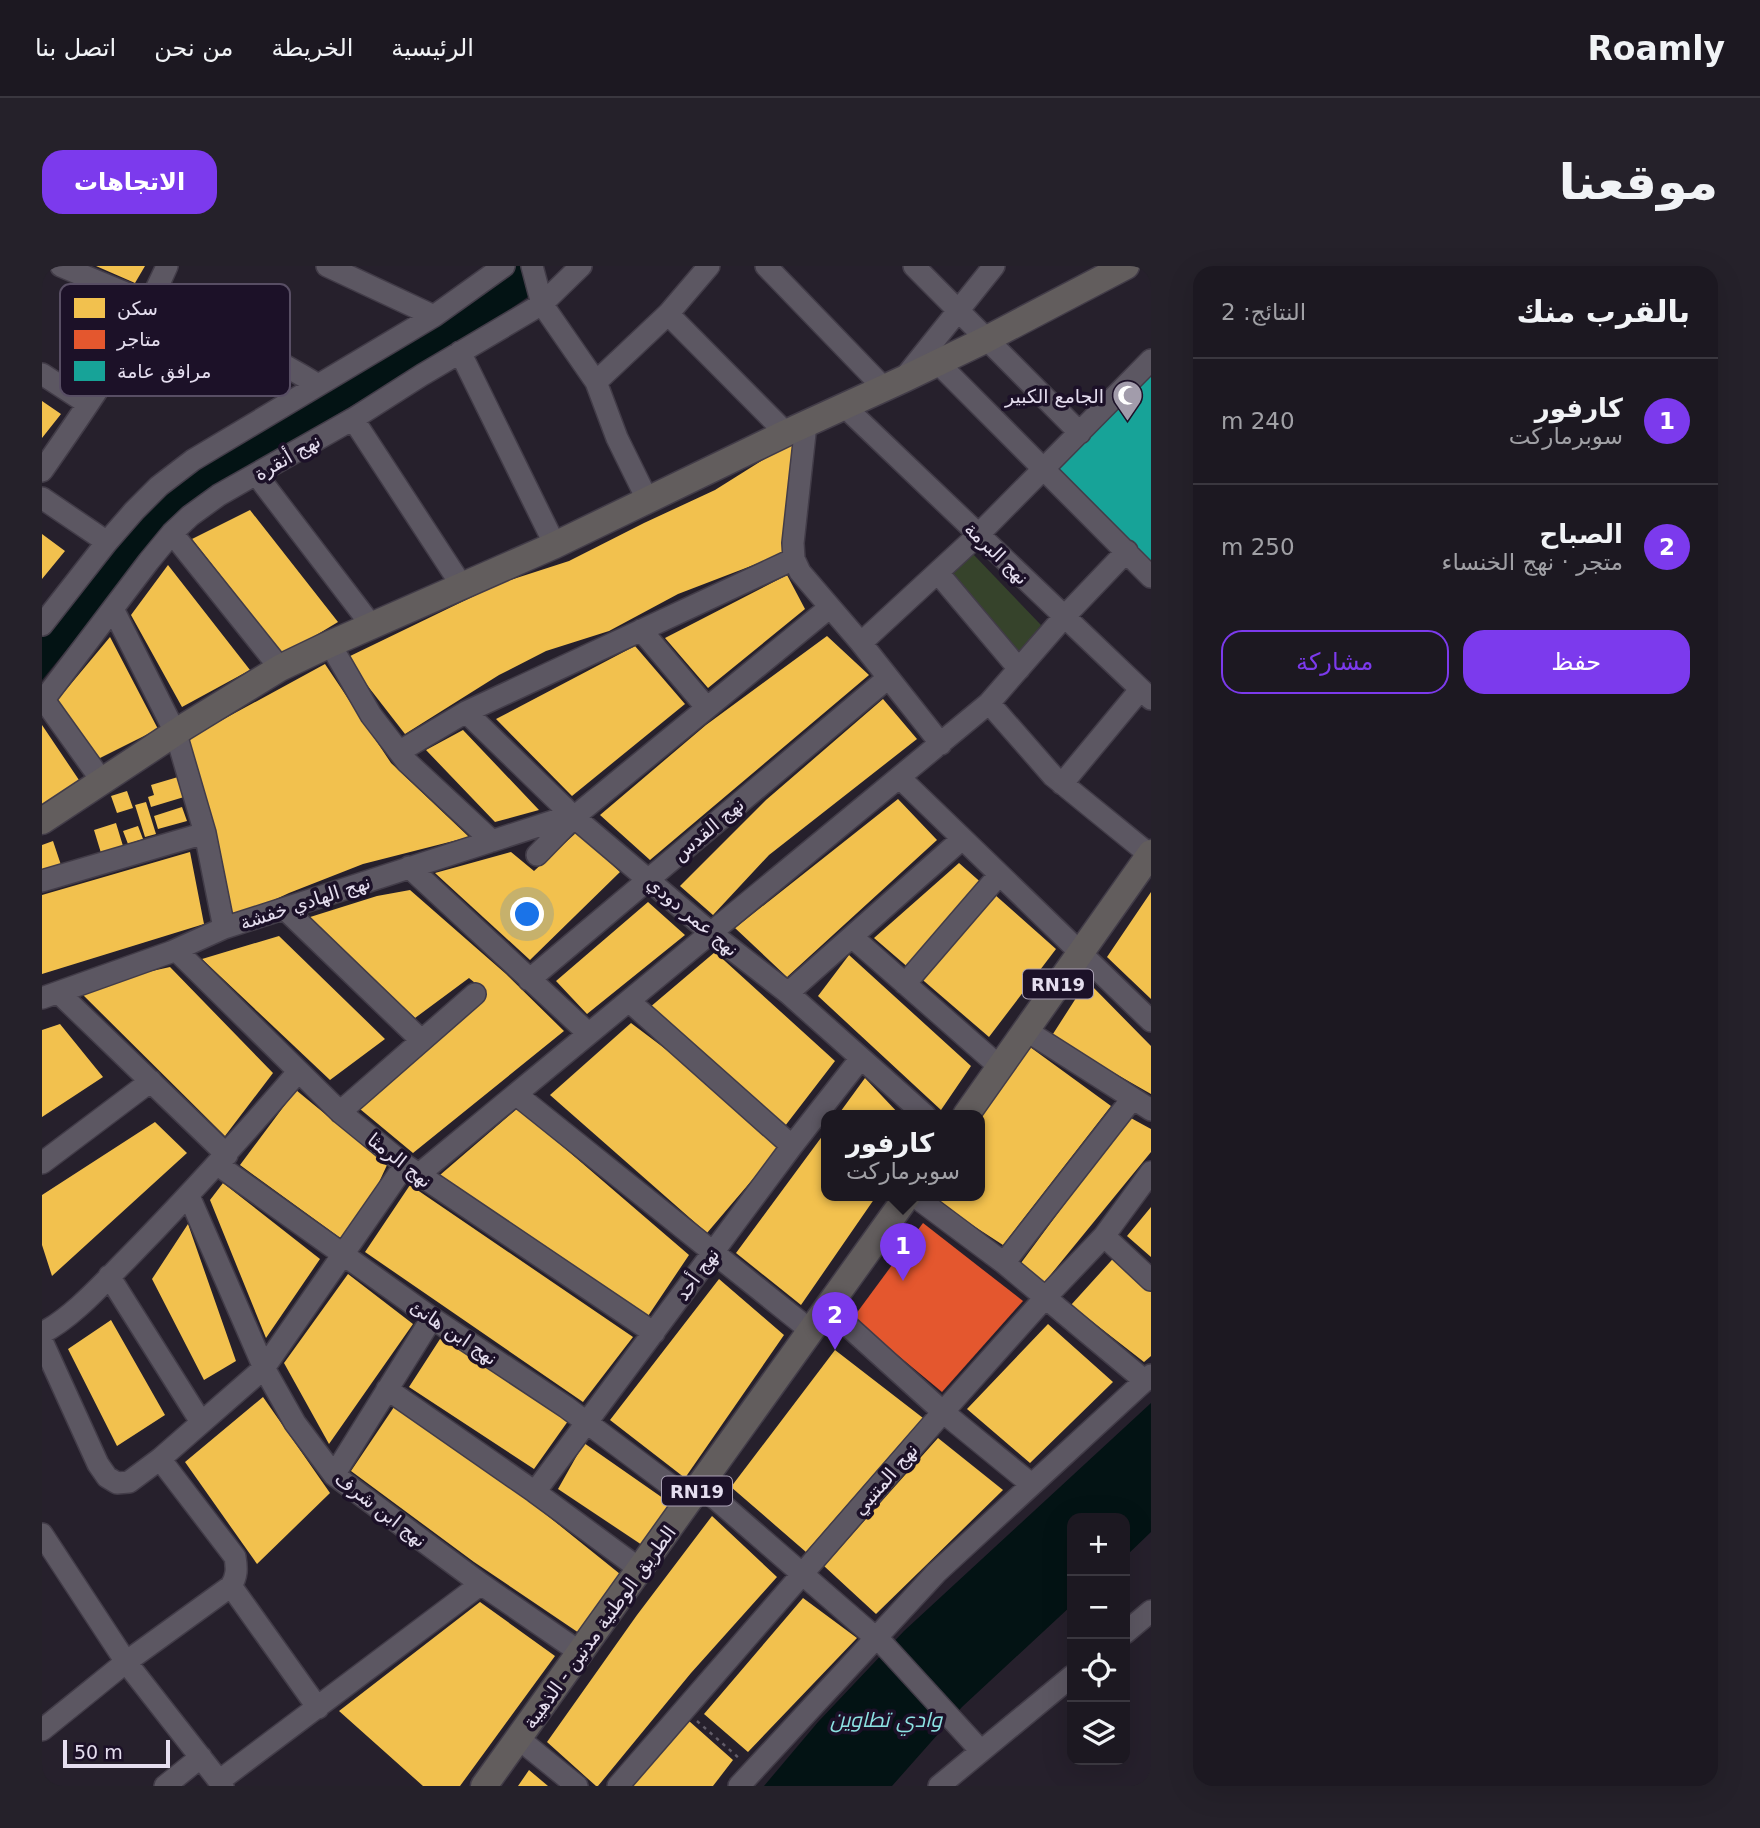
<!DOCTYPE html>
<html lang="ar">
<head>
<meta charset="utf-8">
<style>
	:root { --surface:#1c1821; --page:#25212a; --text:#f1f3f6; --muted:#a0a0a5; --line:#3a373f; --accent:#7c3aed }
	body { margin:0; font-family:"DejaVu Sans",Cairo,sans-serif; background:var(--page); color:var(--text); direction:rtl }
	.controls { position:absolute; right:21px; bottom:21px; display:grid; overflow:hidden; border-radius:14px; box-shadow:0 7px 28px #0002 }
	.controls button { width:63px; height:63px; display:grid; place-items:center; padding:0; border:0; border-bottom:2px solid var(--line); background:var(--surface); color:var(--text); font:35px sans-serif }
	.scale { position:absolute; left:21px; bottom:18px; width:107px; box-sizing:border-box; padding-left:7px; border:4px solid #e5deef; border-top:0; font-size:19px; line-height:24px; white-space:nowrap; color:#e5deef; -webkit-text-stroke:5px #1c1128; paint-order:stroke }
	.you { position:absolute; left:486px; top:649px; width:24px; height:24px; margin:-18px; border:5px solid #fff; border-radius:50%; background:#1a73e8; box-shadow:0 0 0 10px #1a73e833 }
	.badge { display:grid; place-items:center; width:46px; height:46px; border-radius:50%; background:var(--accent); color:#fff; font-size:23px; font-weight:700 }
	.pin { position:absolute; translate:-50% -58px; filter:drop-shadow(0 2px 4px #0008) }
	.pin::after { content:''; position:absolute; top:37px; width:24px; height:21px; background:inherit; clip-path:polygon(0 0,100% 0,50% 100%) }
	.popup { position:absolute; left:779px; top:844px; width:164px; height:91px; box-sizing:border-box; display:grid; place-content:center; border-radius:14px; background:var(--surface); filter:drop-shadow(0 2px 5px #0005); font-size:23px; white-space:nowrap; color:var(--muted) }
	.popup b { font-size:26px; color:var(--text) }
	.popup::after { content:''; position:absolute; left:50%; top:100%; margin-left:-14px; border:14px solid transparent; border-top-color:var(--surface) }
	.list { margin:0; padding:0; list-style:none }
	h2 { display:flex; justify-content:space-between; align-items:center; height:91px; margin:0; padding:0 28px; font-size:30px }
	h2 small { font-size:23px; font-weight:400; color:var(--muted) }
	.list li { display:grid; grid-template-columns:46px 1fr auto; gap:21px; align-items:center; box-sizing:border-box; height:126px; padding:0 28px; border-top:2px solid var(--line) }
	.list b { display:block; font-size:26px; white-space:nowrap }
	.list p { margin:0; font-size:23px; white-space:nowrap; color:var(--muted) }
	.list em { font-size:23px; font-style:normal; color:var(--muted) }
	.actions { display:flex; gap:14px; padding:21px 28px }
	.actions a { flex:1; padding:16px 0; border:2px solid var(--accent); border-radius:21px; text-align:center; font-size:24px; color:var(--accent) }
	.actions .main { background:var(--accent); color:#fff }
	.icon { flex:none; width:38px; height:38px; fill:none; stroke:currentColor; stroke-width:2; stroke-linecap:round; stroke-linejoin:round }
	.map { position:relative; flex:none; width:1109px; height:1520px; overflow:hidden; direction:ltr; border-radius:21px }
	header { display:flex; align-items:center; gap:42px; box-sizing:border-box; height:98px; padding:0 35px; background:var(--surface); border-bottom:2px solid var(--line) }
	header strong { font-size:33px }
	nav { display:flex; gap:38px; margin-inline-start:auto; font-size:24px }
	.intro { display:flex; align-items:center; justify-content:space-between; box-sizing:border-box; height:168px; padding:0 42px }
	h1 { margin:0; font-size:49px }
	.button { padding:18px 32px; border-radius:21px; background:var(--accent); color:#fff; font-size:24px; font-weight:700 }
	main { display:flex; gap:42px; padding:0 42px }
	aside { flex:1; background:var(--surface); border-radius:21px; box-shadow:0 7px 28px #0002 }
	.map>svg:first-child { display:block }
	.green { fill:#36432b }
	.water { fill:#031314 }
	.homes { fill:#f2c14e }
	.shops { fill:#e4572e }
	.public { fill:#17a398 }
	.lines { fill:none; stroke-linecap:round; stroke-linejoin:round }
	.minor-casing { stroke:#423c48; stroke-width:24 }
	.major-casing { stroke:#423c48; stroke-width:29 }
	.path { stroke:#625c68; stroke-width:2.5; stroke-dasharray:3.5 5; stroke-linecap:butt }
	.minor { stroke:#5c5762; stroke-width:21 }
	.major { stroke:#625d5d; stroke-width:26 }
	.labels { text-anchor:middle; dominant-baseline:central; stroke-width:7; stroke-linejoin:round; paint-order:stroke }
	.shield { fill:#1c1128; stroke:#a9a0b3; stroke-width:2 }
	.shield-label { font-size:18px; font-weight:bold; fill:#e5deef }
	.poi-label { font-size:19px; fill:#e5deef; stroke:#1c1128; text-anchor:end }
	.street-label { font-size:19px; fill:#e5deef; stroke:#1c1128 }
	.water-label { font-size:21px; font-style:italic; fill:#8ce2e2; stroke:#1c1128 }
	.key { fill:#1c1128; stroke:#584e64; stroke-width:2 }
	.key-label { font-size:19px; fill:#e5deef }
</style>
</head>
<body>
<header>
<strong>Roamly</strong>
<nav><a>الرئيسية</a><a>الخريطة</a><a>من نحن</a><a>اتصل بنا</a></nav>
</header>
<div class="intro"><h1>موقعنا</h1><a class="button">الاتجاهات</a></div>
<main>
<aside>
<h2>بالقرب منك<small>النتائج: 2</small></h2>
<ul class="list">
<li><span class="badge">1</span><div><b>كارفور</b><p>سوبرماركت</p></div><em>240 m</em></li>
<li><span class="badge">2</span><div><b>الصباح</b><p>متجر · نهج الخنساء</p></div><em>250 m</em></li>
</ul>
<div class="actions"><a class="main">حفظ</a><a>مشاركة</a></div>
</aside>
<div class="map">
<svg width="1109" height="1520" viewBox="0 0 1109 1520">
	<rect width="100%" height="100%" fill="#26202c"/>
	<path class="green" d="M931,288L999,359L975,392L907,310Z"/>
	<path class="water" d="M474,0H480L490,28L438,64L160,228L138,244L0,414V365L113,229L449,19Z
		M1109,1137V1266L1083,1291V1252H1030V1339L920,1441L850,1520H722L776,1456L862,1365Z"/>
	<path class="homes" d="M54,0H103L93,17Z
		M0,135L19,148L0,172Z
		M754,173L743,287L636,328L567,365L504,385L457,409L363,468L304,392L459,317L527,295L602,257L673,224Z
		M208,244L296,356L241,389L150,273Z
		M0,268L23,285L0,313Z
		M126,299L208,404L140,441L89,349Z
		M745,309L763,343L666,422L623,372Z
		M785,370L827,409L608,594L558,549L664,459Z
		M68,371L116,463L52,495L13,437Z
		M593,380L643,438L530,530L454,453Z
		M283,398L349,497L427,571L321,598L247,627L191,653L147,472Z
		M841,433L875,473L727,589L671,649L638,620L724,534Z
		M0,459L37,514L0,540Z
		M421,464L497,544L453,556L384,484Z
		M136,511L142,531L109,541L106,531L112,529L109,519Z
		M85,525L91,542L75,547L69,530Z
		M856,533L895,574L745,711L693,662Z
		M104,536L114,568L103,571L93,539Z
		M140,541L145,555L116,563L112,550Z
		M74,557L81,580L59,587L52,564Z
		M96,560L101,573L86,578L81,565Z
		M535,566L578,606L488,694L393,607L469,586L492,605Z
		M11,575L19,599L0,606V579Z
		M148,586L162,658L0,708V629Z
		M917,597L1014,683L947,771L832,672Z
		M368,624L464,708L522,765L371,887L318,843L444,726L427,712L373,752L265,652L335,630Z
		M1109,626V733L1065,691Z
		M606,636L643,669L545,748L514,715Z
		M237,670L343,773L288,814L160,693Z
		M673,686L793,795L743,860L607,742Z
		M807,689L929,800L899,844L776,730Z
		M128,701L231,807L183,870L34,722Z
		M1045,715L1109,780V828L1009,771Z
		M589,757L744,874L665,967L508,829Z
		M18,758L61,811L0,851V764Z
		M988,781L1069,840L961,979L884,929H938V851Z
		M823,812L858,849H796Z
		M254,824L345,899L308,979L198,899Z
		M476,842L647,989L600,1059L398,909Z
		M1087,851L1109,863V886L1001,1018L979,997Z
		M113,856L145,887L10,1010L0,979V929Z
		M784,865V929H835L759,1039L694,987Z
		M181,917L278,993L224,1072L168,934Z
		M368,919L591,1071L541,1136L323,986Z
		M1109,941V991L1085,970Z
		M146,958L194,1095L162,1114L110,1013Z
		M1078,985L1109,1024V1090L1102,1096L1029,1039Z
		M306,1008L371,1058L287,1178L242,1097Z
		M677,1013L742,1069L643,1212L568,1154Z
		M69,1054L123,1149L75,1180L26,1083Z
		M1006,1058L1071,1116L988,1197L925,1143Z
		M398,1073L531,1148L492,1203L367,1121Z
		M793,1084L881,1152L764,1286L689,1221Z
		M221,1131L288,1227L215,1298L143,1196Z
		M352,1141L481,1230L578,1308L537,1367L432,1296L309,1205Z
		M896,1172L961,1224L834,1348L782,1300Z
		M542,1177L628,1237L600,1279L516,1223Z
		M670,1250L735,1311L649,1407L556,1520H554L505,1476L595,1349Z
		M761,1332L815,1372L706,1486L662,1448Z
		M438,1336L513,1390L418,1520H381L297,1445Z
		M647,1455L691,1494L671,1520H590Z
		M487,1504L506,1520H476Z"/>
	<path class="shops" d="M881,957L981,1035L900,1126L811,1052Z"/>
	<path class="public" d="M1109,110V299L1013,205Z"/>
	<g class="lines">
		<defs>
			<path id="minor" d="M19,0C105,37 196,69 276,119
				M285,0L392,50
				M490,0L500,38L554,116L575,172L605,233
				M724,0L842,122
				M872,0L1038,167
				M626,48L744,167
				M418,86L513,279
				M895,96L1109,311
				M0,108L46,138
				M863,111L952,0
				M554,116L626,48L667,0
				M803,141L1109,433
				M311,153L420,320
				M764,158L751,277L752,293L758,306L819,377L899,478
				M0,205C46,139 93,73 125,0
				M214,208L330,360
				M0,232L65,276
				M130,267L238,402
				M896,307L977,403
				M71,343L134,468L163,567L182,662
				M0,359L65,276L92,245L117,220L151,194L392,50L462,0
				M599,364L665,442
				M819,377L936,269L1109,94
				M288,378L329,449L365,496L450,575
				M2,434L60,515
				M0,436L107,295L130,267L148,250L177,229L311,153L380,109L500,38L539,0
				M947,437L1011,510L1108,589
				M424,446L532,551L669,667L746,727L883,849
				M360,489L365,481L424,446L752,293
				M858,512L1109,755
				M1020,518L1098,424
				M495,589L532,551L787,342
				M367,601L546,767
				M0,615L163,567
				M244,644L379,774
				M810,671L958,801
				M134,684L298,846L363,899L612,1067
				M487,714L846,412
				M863,718L957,609
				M746,727L920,573
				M18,728L185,889
				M0,732L129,686L182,662L530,549
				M587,735L750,880
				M985,765L1109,844
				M475,829L768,1064
				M298,846L433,728
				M0,897L109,815
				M176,899L390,1052L524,1141L648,1234
				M376,909L947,437L1022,351L1085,285
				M871,929L962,997L1103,1115
				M147,930L222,1102L253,1157L292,1209L439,1318L539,1387
				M1062,970L1109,1014
				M962,997L1090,833
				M67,1010L159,1156
				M785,1041L901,1146L989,1218
				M0,1067C30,1052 61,1017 85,993C145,932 201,870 256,806
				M0,1075L56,1198L65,1211L75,1217L87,1216L118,1193L222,1102L363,899
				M345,1123L493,1226L599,1304
				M292,1209L390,1052
				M659,1220L842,1379L939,1485
				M493,1226L750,880L819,792
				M0,1268L84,1396L181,1520
				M189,1320L276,1442
				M1083,1367L1109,1345
				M0,1464L84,1396L189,1320C195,1310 195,1303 193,1291L118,1193
				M477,1473L535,1520
				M177,1515L439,1318
				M123,1520L159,1491
				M576,1520L901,1146L1002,1033L1062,970L1109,906
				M697,1520L894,1307L1109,1109
				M897,1520L1030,1410"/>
			<path id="major" d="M0,555L142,461L238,402L288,378L513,279L744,167L862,113L943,74L1084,0
				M924,849L1109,587
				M442,1520L866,929"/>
		</defs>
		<use href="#minor" class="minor-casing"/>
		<use href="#major" class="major-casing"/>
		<path class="path" d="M655,1455L698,1493"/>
		<use href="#minor" class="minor"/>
		<use href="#major" class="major"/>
	</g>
	<defs>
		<symbol id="mosque-pin" viewBox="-11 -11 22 30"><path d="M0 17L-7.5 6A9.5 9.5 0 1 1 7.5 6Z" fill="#a29cab" stroke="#1c1128"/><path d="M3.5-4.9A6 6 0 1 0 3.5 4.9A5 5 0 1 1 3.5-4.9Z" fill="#fff"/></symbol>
	</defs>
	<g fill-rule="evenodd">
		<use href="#mosque-pin" x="1068" y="112" width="35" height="47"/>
	</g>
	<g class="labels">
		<g class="shield">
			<rect x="981" y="703.5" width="70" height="29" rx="5"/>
			<rect x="620" y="1210.5" width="70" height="29" rx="5"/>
		</g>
		<g class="shield-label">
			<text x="1016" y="718">RN19</text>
			<text x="655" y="1225">RN19</text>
		</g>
		<g class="poi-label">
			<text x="1062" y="130">الجامع الكبير</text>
		</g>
		<g class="street-label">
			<text transform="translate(245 191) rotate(-30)">نهج أنقرة</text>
			<text transform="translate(955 287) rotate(44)">نهج البرمة</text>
			<text transform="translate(666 563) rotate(-40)">نهج القدس</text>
			<text transform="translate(263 636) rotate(-18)">نهج الهادي خفشة</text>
			<text transform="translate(651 650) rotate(40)">نهج عمر دودي</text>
			<text transform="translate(358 894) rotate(38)">نهج الرمثا</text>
			<text transform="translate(655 1008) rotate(-54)">نهج أحد</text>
			<text transform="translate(412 1066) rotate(34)">نهج ابن هانئ</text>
			<text transform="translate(843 1213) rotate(-49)">نهج المتنبي</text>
			<text transform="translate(339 1243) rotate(38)">نهج ابن شرف</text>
			<text transform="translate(557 1361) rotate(-54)">الطريق الوطنية مدنين - الذهيبة</text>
		</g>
		<g class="water-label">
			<text x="844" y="1454">وادي تطاوين</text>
		</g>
	</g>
	<rect x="18" y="18" width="230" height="112" rx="10" class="key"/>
	<rect x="32" y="32" width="31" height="20" fill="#f2c14e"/>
	<rect x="32" y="64" width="31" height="19" fill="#e4572e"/>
	<rect x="32" y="95" width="31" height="20" fill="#17a398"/>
	<g class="key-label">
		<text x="75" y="49">سكن</text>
		<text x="75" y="80">متاجر</text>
		<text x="75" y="112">مرافق عامة</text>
	</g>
</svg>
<div class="controls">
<button>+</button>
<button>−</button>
<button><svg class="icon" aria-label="locate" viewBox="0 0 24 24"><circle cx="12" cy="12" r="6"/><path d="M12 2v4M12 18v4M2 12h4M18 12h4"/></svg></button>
<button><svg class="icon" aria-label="layers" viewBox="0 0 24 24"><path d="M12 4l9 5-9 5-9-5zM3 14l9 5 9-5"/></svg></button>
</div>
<div class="scale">50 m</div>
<div class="you"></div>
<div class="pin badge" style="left:861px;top:1015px">1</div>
<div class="popup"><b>كارفور</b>سوبرماركت</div>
<div class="pin badge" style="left:793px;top:1084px">2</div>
</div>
</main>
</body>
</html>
